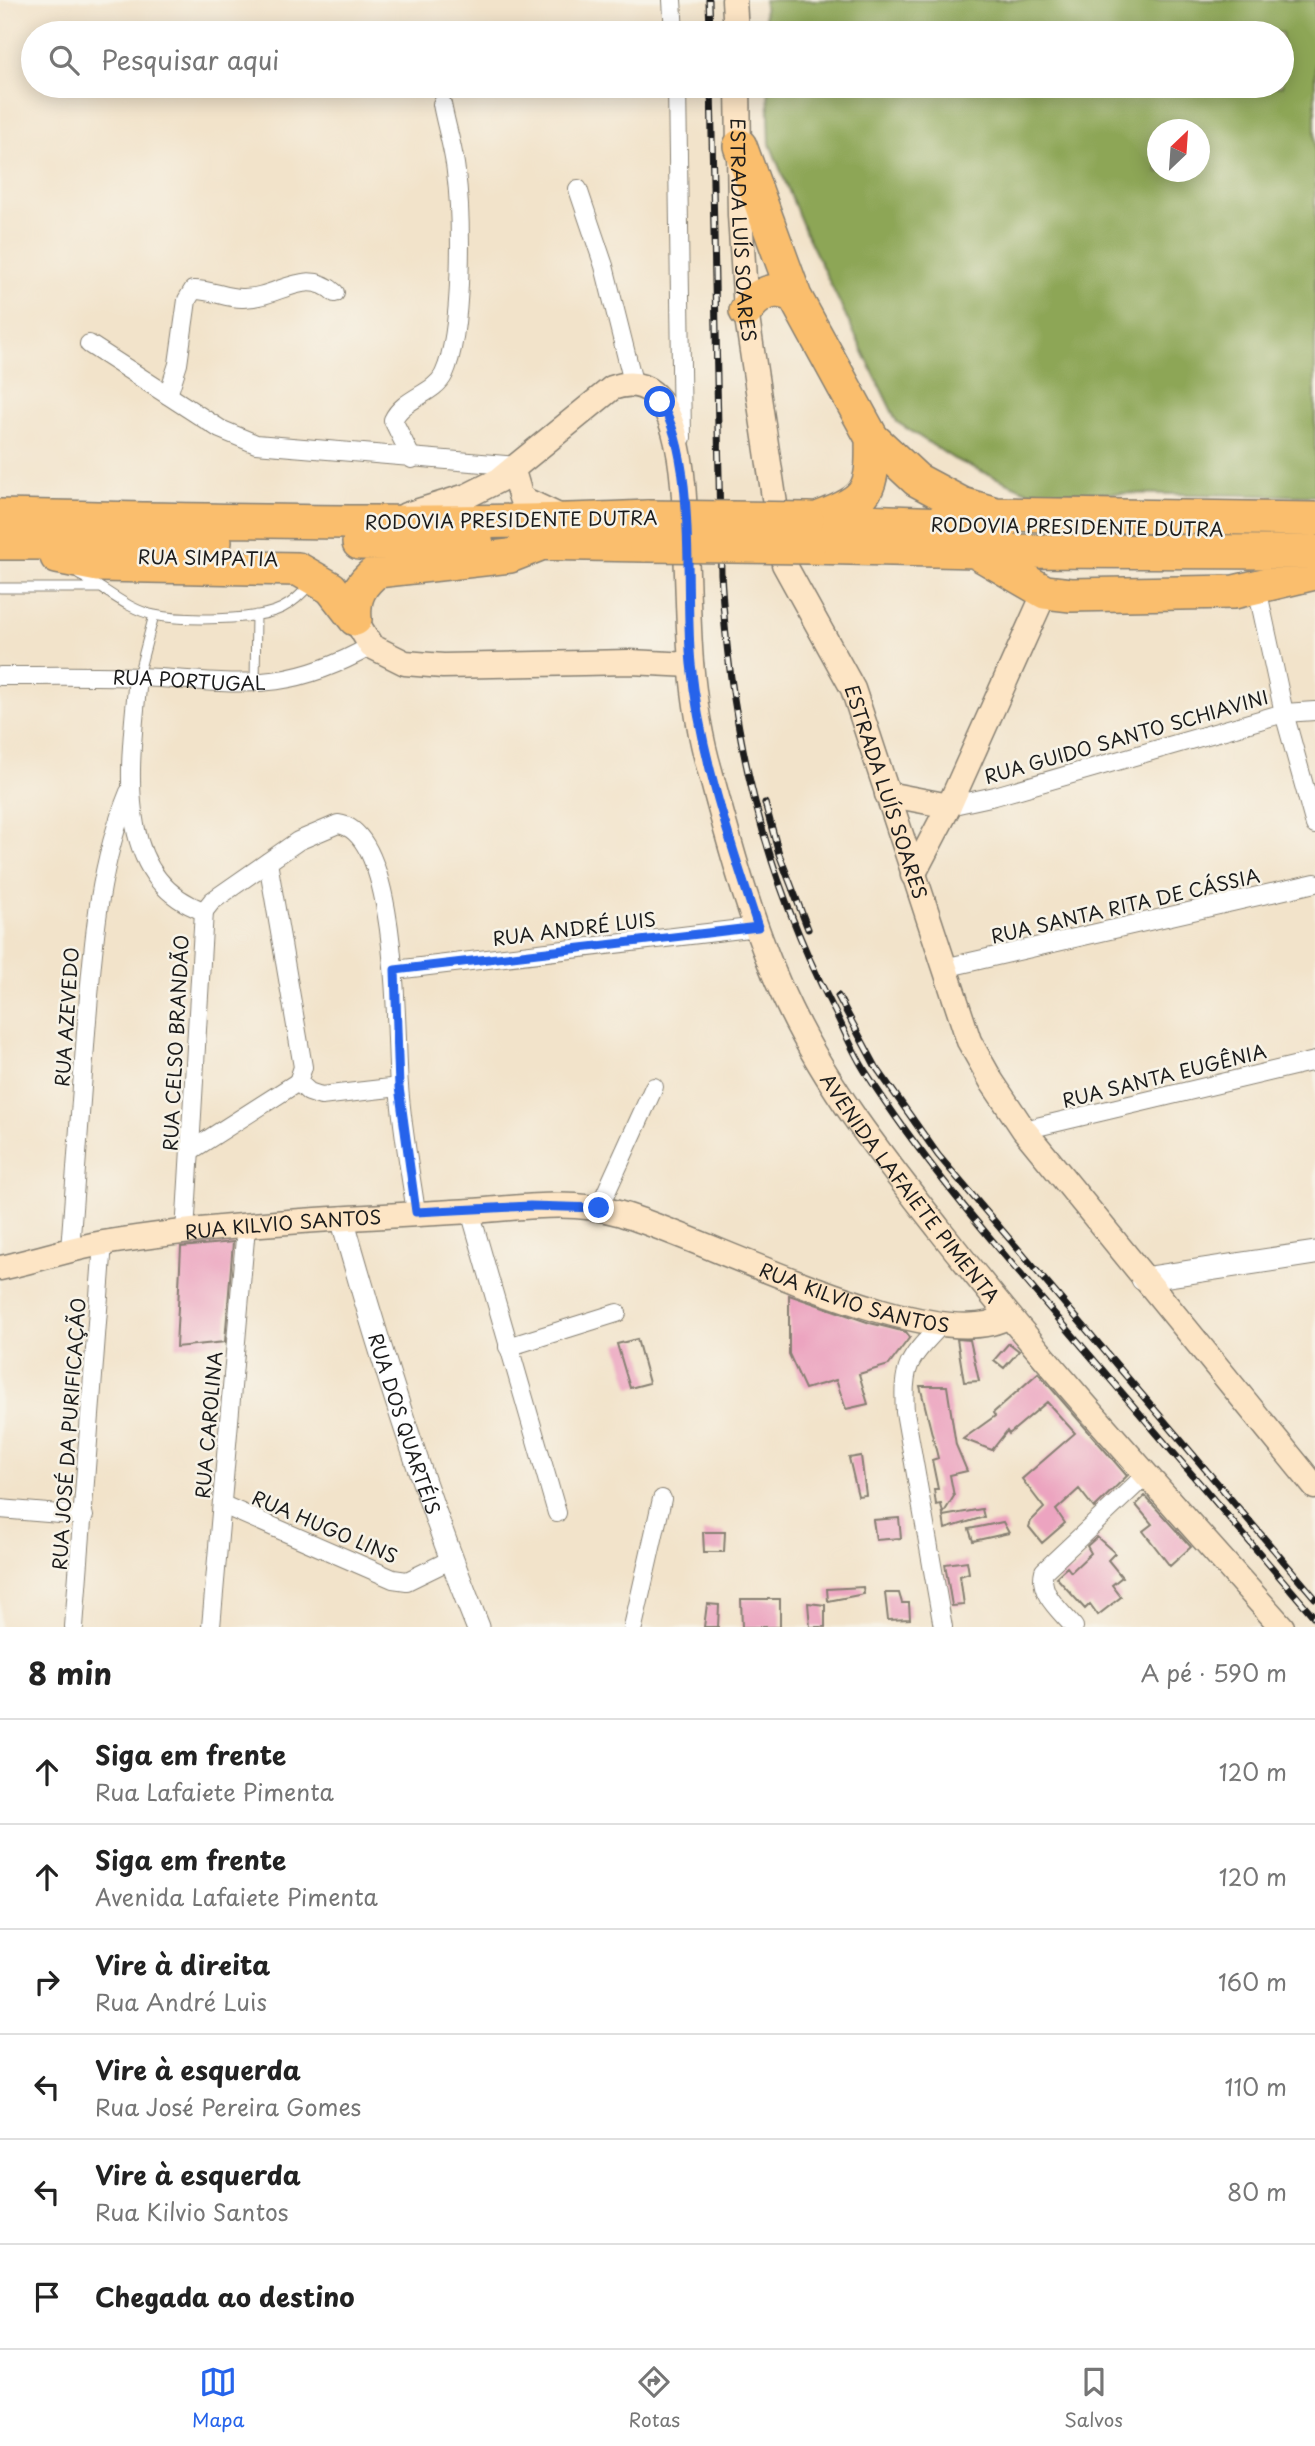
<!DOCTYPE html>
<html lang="pt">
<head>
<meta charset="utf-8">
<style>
	:root { --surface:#fff; --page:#f2f2f2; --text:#222; --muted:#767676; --line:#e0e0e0; --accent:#2563eb }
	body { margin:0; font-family:"Playpen Sans",sans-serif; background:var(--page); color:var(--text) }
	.compass { position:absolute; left:1147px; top:119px; width:63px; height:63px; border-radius:50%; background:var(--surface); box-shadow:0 4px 18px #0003; rotate:25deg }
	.stop { position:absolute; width:21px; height:21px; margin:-16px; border:5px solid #2563eb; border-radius:50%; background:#fff }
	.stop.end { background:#2563eb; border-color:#fff; box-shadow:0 2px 7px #0008 }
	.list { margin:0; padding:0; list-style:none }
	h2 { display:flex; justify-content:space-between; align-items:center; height:91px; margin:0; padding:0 28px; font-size:30px }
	h2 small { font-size:23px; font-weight:400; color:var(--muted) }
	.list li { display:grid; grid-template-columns:46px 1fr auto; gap:21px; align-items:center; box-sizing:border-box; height:105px; padding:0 28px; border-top:2px solid var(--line) }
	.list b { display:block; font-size:26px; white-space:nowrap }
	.list p { margin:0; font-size:23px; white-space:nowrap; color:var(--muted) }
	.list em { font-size:23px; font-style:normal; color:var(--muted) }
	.icon { flex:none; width:38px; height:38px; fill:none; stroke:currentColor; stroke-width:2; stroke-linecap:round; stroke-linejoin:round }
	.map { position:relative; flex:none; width:1315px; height:1627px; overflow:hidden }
	.search { position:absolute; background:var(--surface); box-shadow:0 4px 18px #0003; left:21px; right:21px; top:21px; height:77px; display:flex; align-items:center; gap:18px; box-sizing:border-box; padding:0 24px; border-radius:38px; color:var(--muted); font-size:26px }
	.sheet { height:721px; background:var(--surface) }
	nav { display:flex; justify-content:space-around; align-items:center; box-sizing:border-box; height:98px; border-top:2px solid var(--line); background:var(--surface); font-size:19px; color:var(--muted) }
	nav a { display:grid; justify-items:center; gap:4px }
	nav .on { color:var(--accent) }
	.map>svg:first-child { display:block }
	.forest { fill:#8da657; stroke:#54613a; stroke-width:2; fill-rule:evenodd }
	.building { fill:#eca4c0 }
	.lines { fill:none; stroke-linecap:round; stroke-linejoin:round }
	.service-casing { stroke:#878073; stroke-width:11 }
	.minor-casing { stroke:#878073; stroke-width:20 }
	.tertiary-casing { stroke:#878073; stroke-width:25 }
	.secondary-casing { stroke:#878073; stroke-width:27 }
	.motorway-casing { stroke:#878073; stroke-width:36 }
	.service { stroke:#fff; stroke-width:9 }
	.minor { stroke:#fff; stroke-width:18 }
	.tertiary { stroke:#fff; stroke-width:23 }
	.secondary { stroke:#fde5c5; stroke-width:24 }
	.motorway { stroke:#fabe6d; stroke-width:33 }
	.rail-casing { stroke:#1c1c1c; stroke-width:7 }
	.rail { stroke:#f7f3e8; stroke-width:4.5; stroke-dasharray:13; stroke-linecap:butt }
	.motorway-bridge-casing { stroke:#878073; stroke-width:36; stroke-linecap:butt }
	.motorway-bridge { stroke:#fabe6d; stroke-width:33 }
	.route { stroke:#2563eb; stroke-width:9 }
	.labels { text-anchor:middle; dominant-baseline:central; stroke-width:5; stroke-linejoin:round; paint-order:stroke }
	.street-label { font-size:19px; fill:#1c1c1c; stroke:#f7f3e8 }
</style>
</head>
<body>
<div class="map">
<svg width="1315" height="1627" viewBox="0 0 1315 1627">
	<rect width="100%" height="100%" fill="#f7f3e8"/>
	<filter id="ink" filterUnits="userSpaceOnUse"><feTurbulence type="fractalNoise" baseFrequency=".0143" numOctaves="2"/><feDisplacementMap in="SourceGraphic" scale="14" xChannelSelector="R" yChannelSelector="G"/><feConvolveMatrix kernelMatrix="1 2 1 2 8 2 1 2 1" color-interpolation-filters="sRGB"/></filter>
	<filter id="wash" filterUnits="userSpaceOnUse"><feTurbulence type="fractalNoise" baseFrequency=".00686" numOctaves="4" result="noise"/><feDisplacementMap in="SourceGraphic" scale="28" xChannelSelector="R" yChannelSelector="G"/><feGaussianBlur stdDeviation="1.57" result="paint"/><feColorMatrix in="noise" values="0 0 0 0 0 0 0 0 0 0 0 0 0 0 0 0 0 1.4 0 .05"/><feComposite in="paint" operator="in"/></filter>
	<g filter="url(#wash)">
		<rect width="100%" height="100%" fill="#f2e3ca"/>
		<path class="forest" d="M764,0H1315V496L1029,492L954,459L897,422L805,231L770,144L768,86H1282V33H765ZM1158,130H1200V172H1158Z"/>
		<g id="blocks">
			<path class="building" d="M233,1242L225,1342L176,1347L181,1247Z
				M789,1295L870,1323L906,1332L910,1337L889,1365L859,1374L868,1404L846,1409L836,1380L805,1389L789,1354Z
				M637,1339L649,1383L630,1388L617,1344Z
				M957,1339L970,1340L979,1381L964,1382Z
				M1009,1343L1019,1351L1004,1368L994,1360Z
				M1038,1373L1127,1476L1094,1508L1079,1489L1056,1510L1065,1523L1042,1543L1029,1527L1031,1521L1044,1508L1022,1479L1075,1433L1047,1402L1009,1434L1007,1431L992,1450L963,1439L995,1416L993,1413Z
				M920,1386H947L956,1445L967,1471L950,1475L954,1496L943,1514L941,1504L936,1505L934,1489H938L932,1460L938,1458Z
				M861,1456L866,1495L858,1496L849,1458Z
				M1145,1496L1191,1547L1170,1566L1143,1531L1152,1524L1136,1505Z
				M982,1509L984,1517L945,1529L943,1516Z
				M899,1518L901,1538L876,1540L873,1520Z
				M1003,1522L1009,1533L973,1541L969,1529Z
				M703,1532H725L724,1552H704Z
				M1097,1537L1115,1553L1108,1560L1122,1577L1112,1585L1121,1597L1098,1615L1090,1604L1085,1609L1056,1577L1067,1567L1071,1572L1091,1553L1087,1546Z
				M967,1561L969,1573L960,1576L964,1605L952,1606L945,1564Z
				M863,1587L864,1594L828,1601L827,1589Z
				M885,1593H899L902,1603H909L910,1619L888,1620Z
				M741,1599H780V1627H742Z
				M808,1603L825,1605V1627H810Z
				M707,1604L719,1605L718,1627H704Z"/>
		</g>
	</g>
	<g filter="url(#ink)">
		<use href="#blocks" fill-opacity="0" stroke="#878073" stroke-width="2"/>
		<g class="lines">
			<defs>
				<path id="service" d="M79,575C104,587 126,609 154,615C183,621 256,621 282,608C292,603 303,593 310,584
					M0,588H100
					M138,676L154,615
					M255,683L256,615"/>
				<g id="minor">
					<path d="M672,0L674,33"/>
					<path d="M677,86L682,438"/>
					<path d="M578,189L604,266L634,386"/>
					<path d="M89,344L220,429L256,444L519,466"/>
					<path d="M168,395L178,364L187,300L193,290C209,289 226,298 242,298C277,299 305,266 335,293"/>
					<path d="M412,459L393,420C403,398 435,394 444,374C463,333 462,219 456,172C454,150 446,126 442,104"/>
					<path d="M1257,588L1284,713L1315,825"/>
					<path id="s1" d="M0,676C46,676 93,675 139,677C236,681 281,697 371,646"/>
					<path d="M138,676C132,754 108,878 204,911"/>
					<path d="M949,806L995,796L1284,713L1315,711"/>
					<path d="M268,862L303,1067L298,1082"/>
					<path d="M204,911L212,901L298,841L338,824C400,831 395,1037 399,1086C402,1128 410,1171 416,1212"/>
					<path d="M944,968L1315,883"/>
					<path d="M395,970L758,927"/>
					<path d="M298,1082L309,1092L321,1096L399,1087"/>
					<path d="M1024,1130L1315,1061"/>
					<path d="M190,1151L298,1082"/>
					<path d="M599,1208L654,1087"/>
					<path d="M470,1211L557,1513"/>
					<path d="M185,1233L204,911"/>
					<path d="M70,1250C75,1178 81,1105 86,1032C93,949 97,870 129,792"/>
					<path d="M941,1325C909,1359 902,1364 905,1412L943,1627"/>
					<path d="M508,1347L617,1313"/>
					<path d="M223,1505L393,1579L407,1581L450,1560"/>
					<path d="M0,1509L84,1516"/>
					<path d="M74,1627L103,1243"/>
					<path d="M211,1627L246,1227"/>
					<path d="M633,1627L662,1499"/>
					<path d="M1074,1627C1061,1611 1038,1594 1044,1571L1147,1474"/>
				</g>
				<g id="tertiary">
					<path id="s2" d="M342,1218C381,1357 424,1493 478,1627"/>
					<path d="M1143,1279L1315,1253"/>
				</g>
				<g id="secondary">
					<path d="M734,0L736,33"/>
					<path id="s3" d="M738,86L740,215L746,311L784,564L853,689L969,1041L992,1082L1024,1130L1315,1487"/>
					<path d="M513,471L521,498L561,517"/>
					<path id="s4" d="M406,515L467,496L499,480L612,388C689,360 684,510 686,551C688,588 688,625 691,662C694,697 700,737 710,771C731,850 754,935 790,1009C829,1090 884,1159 939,1229C1047,1367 1166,1496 1282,1627"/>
					<path d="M355,619L371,646L405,663L443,666L630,662L691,665"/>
					<path d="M887,794L949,806"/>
					<path d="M913,875L949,806L1045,592"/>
					<path id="s5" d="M0,1268C35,1261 68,1249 103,1243C224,1223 348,1218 471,1211C519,1208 570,1199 618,1213C700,1235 937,1361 1008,1316"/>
				</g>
				<path id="motorway" d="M740,146L795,297L872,438L917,480L962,504L996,514L1315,519
					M746,311C758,293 775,285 795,297
					M0,516C216,520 433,527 648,517
					M820,518C870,499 873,490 872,438
					M807,519L1001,526
					M0,543L215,542
					M359,543L477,544
					M527,543L646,545
					M808,547L976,551L1315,552
					M978,553L1045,592L1071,595L1234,592L1315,573
					M57,557L98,565L298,569L331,588L355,619
					M355,619C353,597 360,584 377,571L510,556L543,543"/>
			</defs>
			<use href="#service" class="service-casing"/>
			<use href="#minor" class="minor-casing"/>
			<use href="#tertiary" class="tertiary-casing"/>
			<use href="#secondary" class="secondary-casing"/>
			<use href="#motorway" class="motorway-casing"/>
			<use href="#service" class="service"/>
			<use href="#minor" class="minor"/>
			<use href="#tertiary" class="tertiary"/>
			<use href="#secondary" class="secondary"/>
			<use href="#motorway" class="motorway"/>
			<defs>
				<path id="rail" d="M709,0L710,33
					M711,86L721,574C730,728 762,870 833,1008C844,1029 853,1053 867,1074C925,1165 999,1249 1069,1331C1151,1427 1233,1522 1315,1618
					M765,803L779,854L808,929
					M838,996L876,1067L938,1155L1315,1598"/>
			</defs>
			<use href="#rail" class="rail-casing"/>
			<use href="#rail" class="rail"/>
			<defs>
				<path id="motorway-bridge" d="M648,517L807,519
					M646,545L808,547"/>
			</defs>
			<use href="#motorway-bridge" class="motorway-bridge-casing"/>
			<use href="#motorway-bridge" class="motorway-bridge"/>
		</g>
	</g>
	<g class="lines" filter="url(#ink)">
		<path class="route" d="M599,1208L530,1206L416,1212L399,1087L395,970L758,927C730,841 700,754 691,664C684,593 698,460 660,402"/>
	</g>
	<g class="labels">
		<g class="street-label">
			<text stroke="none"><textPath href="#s3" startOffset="144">ESTRADA LUÍS SOARES</textPath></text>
			<text transform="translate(511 519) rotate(-1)">RODOVIA PRESIDENTE DUTRA</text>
			<text transform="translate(1077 526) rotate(1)">RODOVIA PRESIDENTE DUTRA</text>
			<text transform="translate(208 557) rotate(1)">RUA SIMPATIA</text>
			<text stroke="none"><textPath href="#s1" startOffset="189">RUA PORTUGAL</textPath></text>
			<text transform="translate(1126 736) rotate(-16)">RUA GUIDO SANTO SCHIAVINI</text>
			<text stroke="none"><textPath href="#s3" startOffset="732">ESTRADA LUÍS SOARES</textPath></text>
			<text transform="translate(1125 905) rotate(-13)">RUA SANTA RITA DE CÁSSIA</text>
			<text transform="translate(574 928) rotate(-7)">RUA ANDRÉ LUIS</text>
			<text transform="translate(66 1017) rotate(-86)">RUA AZEVEDO</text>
			<text transform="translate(175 1043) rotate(-87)">RUA CELSO BRANDÃO</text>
			<text transform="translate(1164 1075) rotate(-14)">RUA SANTA EUGÊNIA</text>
			<text stroke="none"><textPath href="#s4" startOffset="1143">AVENIDA LAFAIETE PIMENTA</textPath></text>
			<text stroke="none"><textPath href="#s5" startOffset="287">RUA KILVIO SANTOS</textPath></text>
			<text stroke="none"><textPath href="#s5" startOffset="875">RUA KILVIO SANTOS</textPath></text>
			<text stroke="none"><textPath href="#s2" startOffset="215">RUA DOS QUARTÉIS</textPath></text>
			<text transform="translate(208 1425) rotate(-85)">RUA CAROLINA</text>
			<text transform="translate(68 1434) rotate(-86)">RUA JOSÉ DA PURIFICAÇÃO</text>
			<text transform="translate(325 1526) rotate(23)">RUA HUGO LINS</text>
		</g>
	</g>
</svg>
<svg class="compass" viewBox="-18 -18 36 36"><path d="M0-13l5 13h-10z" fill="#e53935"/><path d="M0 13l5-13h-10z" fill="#767676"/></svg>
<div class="stop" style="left:660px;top:402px"></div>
<div class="stop end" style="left:599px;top:1208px"></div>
<div class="search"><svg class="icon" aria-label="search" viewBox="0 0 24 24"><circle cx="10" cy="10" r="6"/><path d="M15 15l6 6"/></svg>Pesquisar aqui</div>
</div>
<section class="sheet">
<h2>8 min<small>A pé · 590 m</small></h2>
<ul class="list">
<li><svg class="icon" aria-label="ahead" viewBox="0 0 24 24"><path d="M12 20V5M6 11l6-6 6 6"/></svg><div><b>Siga em frente</b><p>Rua Lafaiete Pimenta</p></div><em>120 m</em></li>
<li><svg class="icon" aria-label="ahead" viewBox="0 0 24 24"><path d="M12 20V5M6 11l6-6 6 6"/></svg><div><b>Siga em frente</b><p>Avenida Lafaiete Pimenta</p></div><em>120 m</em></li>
<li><svg class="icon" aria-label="right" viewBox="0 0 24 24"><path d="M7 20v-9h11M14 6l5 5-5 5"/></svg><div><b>Vire à direita</b><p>Rua André Luis</p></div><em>160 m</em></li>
<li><svg class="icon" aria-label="left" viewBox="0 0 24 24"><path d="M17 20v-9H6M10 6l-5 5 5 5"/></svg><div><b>Vire à esquerda</b><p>Rua José Pereira Gomes</p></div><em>110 m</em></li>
<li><svg class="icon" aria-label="left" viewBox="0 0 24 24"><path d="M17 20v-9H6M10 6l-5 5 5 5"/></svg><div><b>Vire à esquerda</b><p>Rua Kilvio Santos</p></div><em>80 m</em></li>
<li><svg class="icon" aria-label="arrive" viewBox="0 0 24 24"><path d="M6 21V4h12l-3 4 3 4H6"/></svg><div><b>Chegada ao destino</b></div></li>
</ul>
</section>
<nav>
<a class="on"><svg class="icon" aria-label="map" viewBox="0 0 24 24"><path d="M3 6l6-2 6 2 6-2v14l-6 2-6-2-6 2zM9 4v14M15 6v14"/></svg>Mapa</a>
<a><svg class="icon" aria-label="directions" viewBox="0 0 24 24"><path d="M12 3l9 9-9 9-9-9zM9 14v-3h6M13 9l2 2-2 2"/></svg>Rotas</a>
<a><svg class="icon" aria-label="saved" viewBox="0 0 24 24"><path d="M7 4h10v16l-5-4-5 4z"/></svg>Salvos</a>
</nav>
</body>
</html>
